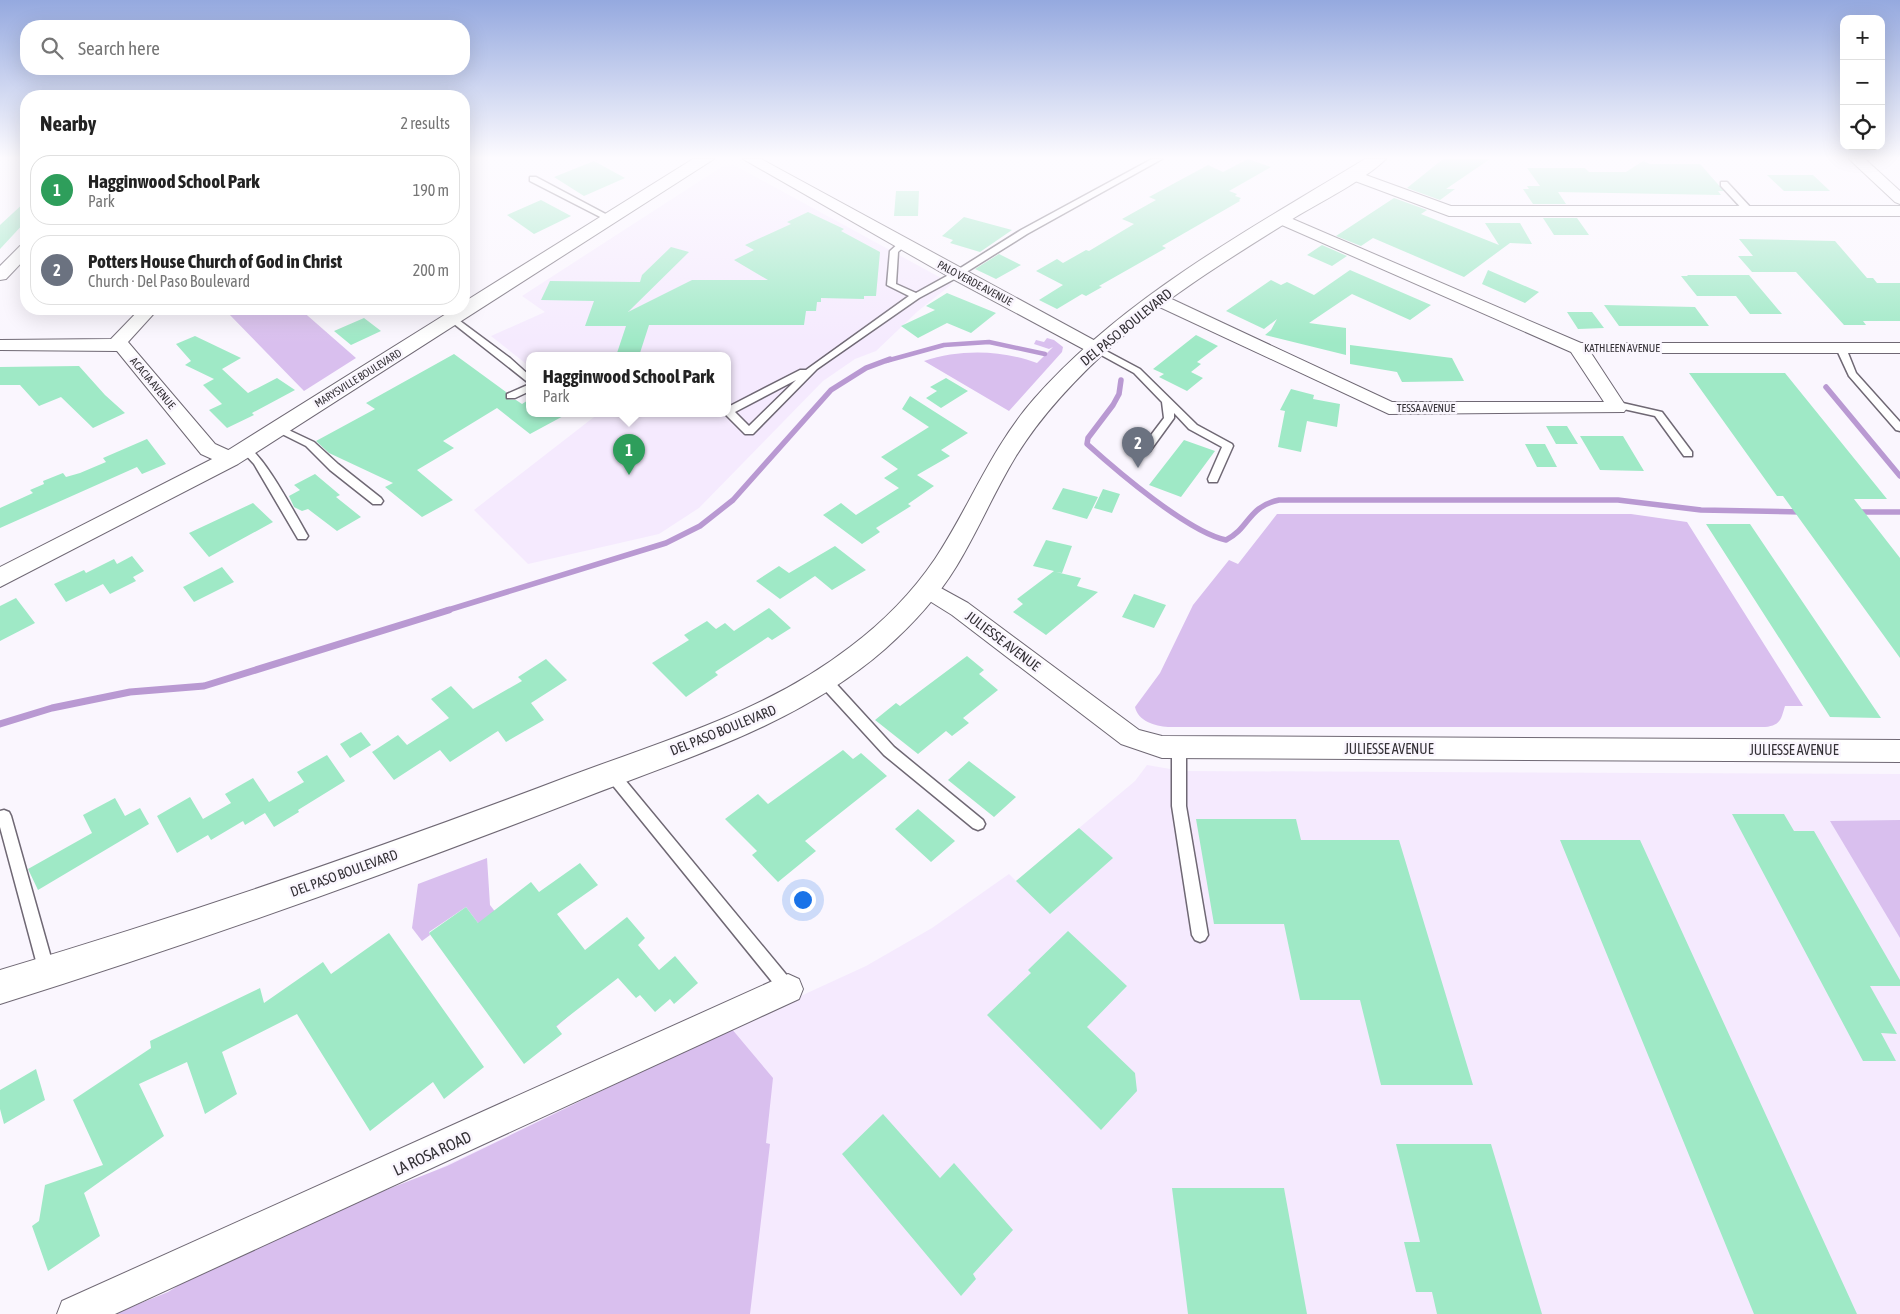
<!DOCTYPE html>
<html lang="en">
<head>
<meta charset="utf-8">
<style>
	:root { --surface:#fff; --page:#f6f6f6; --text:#222; --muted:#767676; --line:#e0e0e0; --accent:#db2777 }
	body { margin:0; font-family:"Asap Condensed",sans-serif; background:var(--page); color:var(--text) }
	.controls { position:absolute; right:15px; top:15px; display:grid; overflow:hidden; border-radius:10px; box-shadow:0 5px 20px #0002 }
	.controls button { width:45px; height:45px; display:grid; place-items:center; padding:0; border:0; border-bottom:1px solid var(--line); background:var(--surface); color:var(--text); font:25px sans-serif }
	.you { position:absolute; left:802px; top:899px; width:18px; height:18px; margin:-12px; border:4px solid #fff; border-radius:50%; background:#1a73e8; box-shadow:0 0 0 8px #1a73e833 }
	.badge { display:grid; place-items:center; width:32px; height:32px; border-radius:50%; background:var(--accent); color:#fff; font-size:16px; font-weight:700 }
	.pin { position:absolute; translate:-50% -41px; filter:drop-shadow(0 1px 2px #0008) }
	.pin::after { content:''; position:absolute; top:26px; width:18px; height:15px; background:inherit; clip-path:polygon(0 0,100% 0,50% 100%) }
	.popup { position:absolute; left:526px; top:352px; width:205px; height:65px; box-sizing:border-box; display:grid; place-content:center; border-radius:10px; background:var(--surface); filter:drop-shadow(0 1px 4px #0005); font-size:16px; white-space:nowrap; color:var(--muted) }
	.popup b { font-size:19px; color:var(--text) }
	.popup::after { content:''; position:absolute; left:50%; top:100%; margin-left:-10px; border:10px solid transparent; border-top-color:var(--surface) }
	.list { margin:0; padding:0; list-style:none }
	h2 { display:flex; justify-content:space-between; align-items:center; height:65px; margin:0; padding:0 20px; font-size:21px }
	h2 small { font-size:16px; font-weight:400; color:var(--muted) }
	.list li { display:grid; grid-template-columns:32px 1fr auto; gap:15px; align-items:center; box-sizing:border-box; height:70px; margin:0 10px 10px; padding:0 10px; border:1px solid var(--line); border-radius:20px }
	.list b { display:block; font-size:19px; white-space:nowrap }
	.list p { margin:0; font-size:16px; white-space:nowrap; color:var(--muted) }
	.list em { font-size:16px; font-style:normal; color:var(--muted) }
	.icon { flex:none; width:28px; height:28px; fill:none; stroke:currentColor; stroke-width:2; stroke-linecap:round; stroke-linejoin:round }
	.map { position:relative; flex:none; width:1900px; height:1314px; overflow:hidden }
	.search { position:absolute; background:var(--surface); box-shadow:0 5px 20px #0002; left:20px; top:20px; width:450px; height:55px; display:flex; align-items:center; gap:12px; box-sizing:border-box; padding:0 18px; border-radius:20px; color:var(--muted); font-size:19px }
	.panel { position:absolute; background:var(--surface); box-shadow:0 5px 20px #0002; left:20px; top:90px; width:450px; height:225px; border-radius:20px }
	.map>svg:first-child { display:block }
	.built { fill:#f5eafe }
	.green { fill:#d9bfee }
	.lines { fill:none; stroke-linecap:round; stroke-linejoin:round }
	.stream-far2 { stroke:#b999d2; stroke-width:4.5 }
	.stream-far1 { stroke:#b999d2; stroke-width:5.5 }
	.stream { stroke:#b999d2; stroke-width:7 }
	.building { fill:#9fe9c6 }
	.service-casing { stroke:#6f6874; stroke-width:3 }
	.minor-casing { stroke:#6f6874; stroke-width:2 }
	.secondary-casing { stroke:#6f6874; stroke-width:2 }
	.service { fill:#fff; fill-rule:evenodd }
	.minor { fill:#fff; fill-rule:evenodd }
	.secondary { fill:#fff; fill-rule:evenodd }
	.labels { text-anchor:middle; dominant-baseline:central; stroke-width:5; stroke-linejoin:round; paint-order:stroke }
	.far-street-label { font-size:11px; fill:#343136; stroke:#faf6fe }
	.street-label { font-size:14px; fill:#343136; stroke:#faf6fe }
	.near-street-label { font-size:16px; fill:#343136; stroke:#faf6fe }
</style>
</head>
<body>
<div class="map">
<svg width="1900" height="1314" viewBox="0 0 1900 1314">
	<rect width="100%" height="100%" fill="#faf6fe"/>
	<path class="built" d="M734,165L952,284L918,311L876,351L855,359L823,381L699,508L659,534L528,564L474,510L594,417L590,414H728V356H530V367L491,336L545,312L522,296L723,166Z
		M1147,765L1182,771L1900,774V1314H137L731,1028L866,966L932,928L1009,874L1016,881L1135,781Z"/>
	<path class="green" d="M236,309H300L356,358L304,391L228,313Z
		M1047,338L1054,340L1063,347L1062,352L1009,411L924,361C960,349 1002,350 1037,363L1053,347L1049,349L1034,344L1036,340L1044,342Z
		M1277,514H1631L1687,522L1803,706H1785C1781,719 1781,725 1765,727H1168C1155,726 1138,721 1135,707L1160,673L1193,605L1229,560L1238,564Z
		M1900,820V938L1830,821Z
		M487,858L490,905L572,1013L556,1027L466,907L429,932L430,935L422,941L412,928L418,884Z
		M731,1028L773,1078L766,1143L770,1144L750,1314H114L168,1292L189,1279L363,1199L447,1166Z"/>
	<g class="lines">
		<path class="stream-far2" d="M886,361L944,345L989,342L1045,354"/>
		<path class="stream-far1" d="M1121,380L1119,394L1113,405L1088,438L1087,444C1117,471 1188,532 1226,540C1250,528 1247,507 1279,500H1618L1701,510L1803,512
			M1826,387L1900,476
			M1856,512H1900
			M445,611L666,543L700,526L733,500L831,390L866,368L890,359"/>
		<path class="stream" d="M0,724L52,708L130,692L204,686L449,610"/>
	</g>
	<path class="building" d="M1248,159L1271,167L1229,191L1237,194L1235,196L1241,198L1239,200L1240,201L1162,246L1166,248L1099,286L1102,287L1086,296L1082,294L1057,309L1039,300L1063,285L1036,271L1057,259L1063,263L1086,250L1089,251L1134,224L1122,219L1156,200L1149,197L1208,165L1223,172Z
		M1443,159H1490L1446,189H1455L1440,200L1407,188Z
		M594,161L625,178L584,196L554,177Z
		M1643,161L1650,164H1700L1724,191H1718L1721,195L1558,192L1566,204H1533L1523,189H1529L1527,186H1540L1527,168H1585L1589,172H1626Z
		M1767,175H1813L1830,191H1784Z
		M896,191H919L918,216H894Z
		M1394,198L1427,210L1421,214L1499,245L1485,223H1520L1532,244L1510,243L1464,277L1373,238L1361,246L1336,236Z
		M541,200L571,216L534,234L507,215Z
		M26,201V221L0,249V225Z
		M808,212L844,229L841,231L880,252L876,296H864V299L821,298V302H817L816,311H806L804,325H649L639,356H616L626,326H585L594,301L541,300L550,281L640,282L642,275L671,247L689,252L628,312L692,280H768L734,260L754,250L745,245L791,224L787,222Z
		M964,217L1012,230L980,252L950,243L953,240L942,236Z
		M1543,218H1577L1589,235H1554Z
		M1739,239L1835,241L1867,278H1873L1877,283H1900V321H1863L1866,325H1844L1796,272H1752L1738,256H1753Z
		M1322,245L1347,256L1332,266L1307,255Z
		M999,254L1021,265L996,279L975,269Z
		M1350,270L1431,305L1410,320L1352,294L1309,323L1346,328V355L1265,335L1271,330L1277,319L1264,329L1226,311L1271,280L1281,285L1287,282L1314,295Z
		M1488,270L1539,292L1525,303L1482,284Z
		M1687,275H1749L1782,314H1750L1736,296H1697L1681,276H1688Z
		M947,293L996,313L971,333L947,323L918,338L901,326L935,310L926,306Z
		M1604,305L1695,307L1709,326H1619Z
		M1567,312H1592L1604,328L1578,329Z
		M364,318L381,331L351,345L334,331Z
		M1196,335L1218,346L1197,362L1201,364L1191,372L1203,378L1187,391L1159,377L1164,374L1153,369Z
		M195,336L241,358L222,369L248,393L277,378L295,390L252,413L254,415L227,428L209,410L222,404L203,385L214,379L185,365L191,361L176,344Z
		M1350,345L1452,358L1464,381L1402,382L1397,372L1350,364Z
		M454,354L506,392V399L516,400L522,404L530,399V414H567L530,434L497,408L443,441L454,448L417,470L453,500L422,517L385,487L393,483L329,453L316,441L375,409L366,403Z
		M79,366L105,395L125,413L93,428L61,397L39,406L20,385H0V367Z
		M1689,373H1785L1887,499H1854L1900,558V658L1783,496H1777Z
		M946,378L968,391L941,408L926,398L937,391L930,387Z
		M1291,389L1314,395L1313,399L1340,404L1337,427L1307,421L1301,452L1278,447L1285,411L1280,410Z
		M910,396L968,433L941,450L950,456L917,475L934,486L908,504L911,506L876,528L880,532L862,544L823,515L841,503L856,515L899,488L884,478L898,469L881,457L929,427L902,409Z
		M1546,426H1567L1578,444H1556Z
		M1580,436H1623L1644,471L1600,470Z
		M147,439L166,464L142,474L137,467L0,528V508L33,493L30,490L44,484L43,481L63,473L66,477L80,473L106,462L103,458Z
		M1184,440L1215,451L1181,497L1149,485Z
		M1525,444H1545L1557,467H1537Z
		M315,474L340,495L336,497L361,517L337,531L308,509L302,511L294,507L289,496L300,490L294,485Z
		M1063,488L1098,497L1087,519L1052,509Z
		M1103,489L1120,494L1112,513L1094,508Z
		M253,503L273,522L209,557L189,533Z
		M1706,524H1750L1881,718L1830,717Z
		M1046,540L1072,546L1062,573L1056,572L1081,578L1077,586L1098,592L1046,635L1013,612L1023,604L1017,599L1054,571L1033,566Z
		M835,546L866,570L832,590L815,576L780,599L756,581L779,566L789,573Z
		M132,556L144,571L133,577L136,581L110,594L103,584L66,602L54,584L84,570L86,573L114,559L117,564Z
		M222,567L234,582L194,602L183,587Z
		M1134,594L1166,605L1154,628L1122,617Z
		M16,598L35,623L0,641V606Z
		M769,608L791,628L772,640L768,637L715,672L718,675L686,697L652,663L689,640L684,635L707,621L716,629L725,623L734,631Z
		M967,656L984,670L979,674L998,690L963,718L969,723L952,736L946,731L918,754L875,720L896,703L900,706Z
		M546,659L567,680L531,703L544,720L506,742L498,731L450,762L440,750L394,780L372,752L398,735L407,745L449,718L431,699L451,686L473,709L522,681L518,677Z
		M361,732L371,745L350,758L340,744Z
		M843,750L853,759L861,753L887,776L805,841L816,851L778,882L752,855L757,851L725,819L758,794L768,804Z
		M327,755L345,781L298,810L299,812L274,827L265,813L245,825L243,821L211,840L208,835L177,853L157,816L190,797L203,819L231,803L225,794L253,778L269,802L304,782L297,772Z
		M969,761L1016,797L994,817L948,780Z
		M115,798L125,816L140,808L149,824L38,890L28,869L92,833L83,815Z
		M918,809L955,841L931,862L895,829Z
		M1732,814H1784L1794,831H1814L1900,980V986H1870L1897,1034L1881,1033L1896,1061H1863Z
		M1196,819H1296L1301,840H1399L1473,1085H1381L1360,1000H1300L1284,924H1214Z
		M1079,828L1113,858L1050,914L1016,881Z
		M1560,840H1640L1857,1314H1754Z
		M580,863L598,885L557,914L585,950L627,917L645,938L638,945L659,970L675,956L698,983L674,1004L670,999L655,1012L640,995L636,998L618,978L556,1026L562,1034L524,1064L429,933L466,907L478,923L531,882L539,892Z
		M1068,931L1127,986L1087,1027L1135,1073L1137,1091L1101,1130L987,1015L1031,973L1028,970Z
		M389,933L484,1067L444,1099L433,1082L370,1131L297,1014L222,1052L237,1094L205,1114L187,1062L139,1084L164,1136L84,1193L100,1236L48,1271L32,1226L39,1221L45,1185L103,1165L73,1100L151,1048L150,1041L260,988L264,1003L323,962L331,974Z
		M36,1069L45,1100L4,1124L0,1109V1090Z
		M883,1114L940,1178L954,1163L1013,1230L973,1274L976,1279L961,1296L842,1154Z
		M1396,1144H1491L1542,1314H1437L1432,1292H1416L1404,1242H1420Z
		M1172,1188H1284L1307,1314H1188Z"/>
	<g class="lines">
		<defs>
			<path id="service" d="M1152,159H1162L1027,234L960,276L919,298L817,369L753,434H745L725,414H728V407L800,370H806L909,296L887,285L890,251L900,242L907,244L898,252L896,284L916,293L954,272L1021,230ZM796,380L749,426L735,412Z
				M530,177H536L615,219L608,221L530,181Z
				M1721,182H1727L1752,209V213H1746L1721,186Z
				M452,315L510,358L530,376V391L515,398H507V394L530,384L449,320L447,318Z
				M1095,345L1140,369L1197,425L1232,444L1233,446L1217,482H1209L1208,479L1222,447L1189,429L1174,413V418L1150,451H1142V447L1164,418L1162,402L1134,373L1092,350L1090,348Z
				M1841,345L1846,348L1856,373L1900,422V431L1896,430L1849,376L1836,348Z
				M1614,401L1662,412L1692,452V456H1684L1655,416L1610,406V402Z
				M278,425L314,442L338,464L381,498L383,501L381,504H373L330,470L306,446L274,430V426Z
				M245,446C262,450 297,518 308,536L306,539H298L254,464L240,449Z
				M825,676L830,677L894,747L983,820L985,824L983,828L978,830L973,828L884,755L820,685L819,681L820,677Z
				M1179,742L1184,744L1186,748V806L1208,935L1205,940L1200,942L1195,940L1192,935L1172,806V748L1174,744Z
				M611,767L616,769L794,984L796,989L794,994L788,997L782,994L606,777L604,773L606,769Z
				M4,810L9,812L11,816L55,972L52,977L47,979L42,977L39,972L0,827V811Z"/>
			<path id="minor" d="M743,159H761L1101,344L1104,348L1101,352H1089L951,278Z
				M1849,159H1865L1900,191V204L1895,202Z
				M1352,170L1451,206H1900V216H1449L1347,178L1344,175Z
				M1281,214L1581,343H1900V353H1591L1627,408L1624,412L1389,414L1151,303L1148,299L1151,295H1163L1392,402H1604L1571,352L1275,222L1273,219L1275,216Z
				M26,244V258L6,279L0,280V266L20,246Z
				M140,309H158L128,342L215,444L237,454L240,459L237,464L230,466L223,464L201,454L117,351L0,350V340L111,339Z
				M928,581L968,603L1139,730L1162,736L1900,740V762L1162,758L1121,744L952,615L920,595L917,589L920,583Z
				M788,974L799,979L803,989L799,999L115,1314H57L62,1301Z"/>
			<path id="secondary" d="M693,159H714L238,464L0,587V567L222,454L454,309H464V302Z
				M1365,159H1386C1363,181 1322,201 1294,218C1235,255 1174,292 1122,337C1082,372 1044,411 1016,456C994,492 978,531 956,567C937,598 912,625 885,649C797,726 685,758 578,800C387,874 195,943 0,1004V970C192,913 380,848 567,777C665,740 766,712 850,647C882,623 912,593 935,559C970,506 991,448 1034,399C1125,296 1249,230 1365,159Z"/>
		</defs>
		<use href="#service" class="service-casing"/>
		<use href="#minor" class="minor-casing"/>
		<use href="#secondary" class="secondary-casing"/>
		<use href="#service" class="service"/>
		<use href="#minor" class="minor"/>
		<use href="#secondary" class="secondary"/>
	</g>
	<linearGradient id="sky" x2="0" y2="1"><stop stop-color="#95a9df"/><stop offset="0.46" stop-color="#fdfbff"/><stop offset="1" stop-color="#fdfbff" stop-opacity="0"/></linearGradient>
	<rect width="1900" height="343" fill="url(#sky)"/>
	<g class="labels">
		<g class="far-street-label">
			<text transform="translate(975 283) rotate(28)">PALO VERDE AVENUE</text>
			<text x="1622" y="348">KATHLEEN AVENUE</text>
			<text transform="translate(358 378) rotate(-32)">MARYSVILLE BOULEVARD</text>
			<text transform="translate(153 383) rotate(50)">ACACIA AVENUE</text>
			<text x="1426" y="408">TESSA AVENUE</text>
		</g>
		<g class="street-label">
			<text transform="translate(1126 327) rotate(-39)">DEL PASO BOULEVARD</text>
			<text transform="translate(1003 641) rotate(37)">JULIESSE AVENUE</text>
			<text transform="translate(723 730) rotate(-22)">DEL PASO BOULEVARD</text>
			<text x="1389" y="749">JULIESSE AVENUE</text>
			<text x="1794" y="750">JULIESSE AVENUE</text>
			<text transform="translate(344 873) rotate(-20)">DEL PASO BOULEVARD</text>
		</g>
		<g class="near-street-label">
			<text transform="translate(432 1153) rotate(-25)">LA ROSA ROAD</text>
		</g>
	</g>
</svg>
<div class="controls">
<button>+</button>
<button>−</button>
<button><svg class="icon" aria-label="locate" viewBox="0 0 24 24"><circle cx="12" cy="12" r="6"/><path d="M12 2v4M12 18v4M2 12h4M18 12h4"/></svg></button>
</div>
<div class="you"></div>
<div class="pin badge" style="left:629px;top:475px;background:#2e9e5b">1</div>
<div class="popup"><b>Hagginwood School Park</b>Park</div>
<div class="pin badge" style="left:1138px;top:468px;background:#6b7280">2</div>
<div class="search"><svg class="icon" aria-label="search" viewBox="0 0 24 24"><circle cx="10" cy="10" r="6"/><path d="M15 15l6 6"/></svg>Search here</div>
<section class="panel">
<h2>Nearby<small>2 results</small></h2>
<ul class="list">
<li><span class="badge" style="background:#2e9e5b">1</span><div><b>Hagginwood School Park</b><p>Park</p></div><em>190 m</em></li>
<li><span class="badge" style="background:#6b7280">2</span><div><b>Potters House Church of God in Christ</b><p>Church · Del Paso Boulevard</p></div><em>200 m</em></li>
</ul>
</section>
</div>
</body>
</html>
